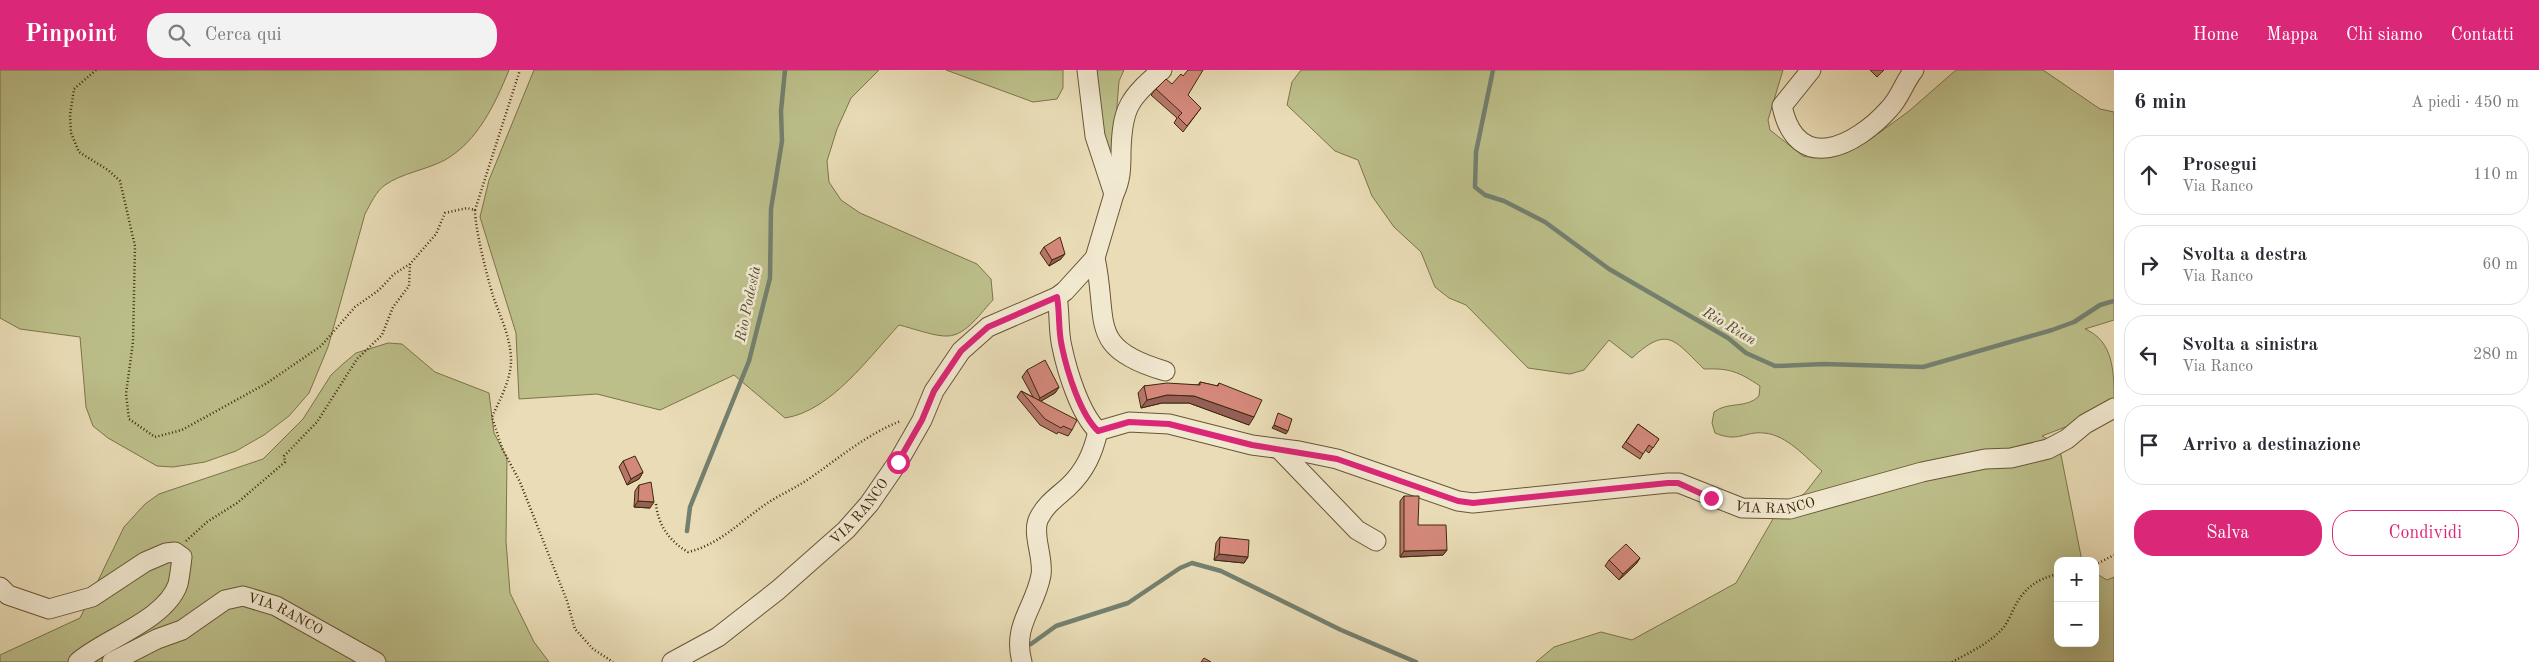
<!DOCTYPE html>
<html lang="it">
<head>
<meta charset="utf-8">
<style>
	:root { --surface:#fff; --page:#f2f2f3; --text:#2b2b33; --muted:#7c7c81; --line:#e1e1e2; --accent:#db2777 }
	body { margin:0; font-family:"Old Standard TT",serif; background:var(--page); color:var(--text) }
	.controls { position:absolute; right:15px; bottom:15px; display:grid; overflow:hidden; border-radius:10px; box-shadow:0 5px 20px #0002 }
	.controls button { width:45px; height:45px; display:grid; place-items:center; padding:0; border:0; border-bottom:1px solid var(--line); background:var(--surface); color:var(--text); font:25px sans-serif }
	.stop { position:absolute; width:15px; height:15px; margin:-11px; border:4px solid #db2777; border-radius:50%; background:#fff }
	.stop.end { background:#db2777; border-color:#fff; box-shadow:0 1px 5px #0008 }
	.list { margin:0; padding:0; list-style:none }
	h2 { display:flex; justify-content:space-between; align-items:center; height:65px; margin:0; padding:0 20px; font-size:21px }
	h2 small { font-size:16px; font-weight:400; color:var(--muted) }
	.list li { display:grid; grid-template-columns:32px 1fr auto; gap:15px; align-items:center; box-sizing:border-box; height:80px; margin:0 10px 10px; padding:0 10px; border:1px solid var(--line); border-radius:20px }
	.list b { display:block; font-size:19px; white-space:nowrap }
	.list p { margin:0; font-size:16px; white-space:nowrap; color:var(--muted) }
	.list em { font-size:16px; font-style:normal; color:var(--muted) }
	.actions { display:flex; gap:10px; padding:15px 20px }
	.actions a { flex:1; padding:11px 0; border:1px solid var(--accent); border-radius:20px; text-align:center; font-size:18px; color:var(--accent) }
	.actions .main { background:var(--accent); color:#fff }
	.icon { flex:none; width:28px; height:28px; fill:none; stroke:currentColor; stroke-width:2; stroke-linecap:round; stroke-linejoin:round }
	.map { position:relative; flex:none; width:2114px; height:592px; overflow:hidden }
	header { display:flex; align-items:center; gap:30px; box-sizing:border-box; height:70px; padding:0 25px; background:var(--accent); color:#fff }
	header strong { font-size:24px }
	nav { display:flex; gap:28px; margin-inline-start:auto; font-size:18px }
	.search { width:350px; height:45px; background:var(--page); display:flex; align-items:center; gap:12px; box-sizing:border-box; padding:0 18px; border-radius:20px; color:var(--muted); font-size:19px }
	main { display:flex }
	aside { flex:1; background:var(--surface) }
	.map>svg:first-child { display:block }
	.green { fill:#bcbf8a; stroke:#7d744a }
	.lines { fill:none; stroke-linecap:round; stroke-linejoin:round }
	.stream { stroke:#74806f; stroke-width:4.5 }
	.minor-casing { stroke:#695634; stroke-width:21 }
	.path { stroke:#3e2a09; stroke-width:2.5; stroke-dasharray:1 2.5; stroke-linecap:butt }
	.minor { stroke:#f1e8d0; stroke-width:19 }
	.wall { fill:#b6756a; stroke:#3e2a09 }
	.shaded-wall { fill:#945f56; stroke:#3e2a09 }
	.building { fill:#d4887b; stroke:#3e2a09 }
	.route { stroke:#db2777; stroke-width:6 }
	.labels { text-anchor:middle; dominant-baseline:central; stroke-width:5; stroke-linejoin:round; paint-order:stroke }
	.street-label { font-size:14px; fill:#3e2a09; stroke:#f1e8d0 }
	.water-label { font-size:15px; font-style:italic; fill:#544e34; stroke:#f1e8d0 }
</style>
</head>
<body>
<header>
<strong>Pinpoint</strong>
<div class="search"><svg class="icon" aria-label="search" viewBox="0 0 24 24"><circle cx="10" cy="10" r="6"/><path d="M15 15l6 6"/></svg>Cerca qui</div>
<nav><a>Home</a><a>Mappa</a><a>Chi siamo</a><a>Contatti</a></nav>
</header>
<main>
<div class="map">
<svg width="2114" height="592" viewBox="0 0 2114 592">
	<rect width="100%" height="100%" fill="#e9dcb6"/>
	<filter id="stains"><feTurbulence type="fractalNoise" baseFrequency=".004" numOctaves="4"/><feColorMatrix values="0 0 0 0 .2 0 0 0 0 .09 0 0 0 0 .02 0 0 0 .5 -.17"/></filter>
	<radialGradient id="worn" r=".72"><stop offset=".6" stop-color="#630" stop-opacity="0"/><stop offset="1" stop-color="#630" stop-opacity=".3"/></radialGradient>
	<path class="green" d="M0,0H509C495,34 478,71 445,90C426,100 402,103 385,115C376,121 370,135 365,144L328,277L309,323L289,346L264,365L236,381L205,392L173,397L157,396L108,368L93,356L86,337L80,267L20,259L0,248Z
		M534,0H879L851,28L837,59L827,91L829,112L841,130L860,143L977,194L991,209L993,230C981,242 967,265 948,266C936,267 912,258 899,255C869,287 831,341 785,348L734,305L660,340L597,324L519,329L516,263L480,147L489,110Z
		M946,0H1063V18L1057,29L1033,32Z
		M1090,0H1124L1119,11L1112,98Z
		M1301,0H1783L1768,50L1770,60L1803,86L1814,88L1879,63L1909,41L1956,0H2043L2100,39L2114,42V250L2085,259C2114,271 2114,303 2114,331L2068,356L2042,366L2059,375L2082,491H2058V573H2095V503L2107,510L2114,507V592H1536L1554,577L1601,562L1632,570L1736,513L1777,442L1805,423L1822,401C1805,387 1787,365 1764,363C1744,361 1739,373 1715,363L1712,353L1714,342C1728,331 1747,339 1759,326L1760,316C1739,302 1730,298 1704,299C1674,270 1668,255 1632,288L1609,270L1584,300L1570,304L1528,298L1466,235L1449,228L1435,217L1421,182L1394,157L1372,126L1358,90L1335,81L1287,35L1292,12Z
		M388,273L402,274L435,302L489,323L494,363L507,388L506,471L510,523L534,572L549,592H0V585L80,548L124,457L145,434L159,424L263,389L303,349L331,305L344,293L356,283Z"/>
	<g class="lines">
		<path class="stream" d="M1493,0L1476,82L1475,117L1485,125L1504,131L1545,152L1609,199L1728,268L1746,283L1775,296L1824,294L1923,297L2052,260L2074,252L2100,235L2114,231
			M687,461L690,437L749,291L770,208L771,139L782,71L781,41L785,0
			M1031,574L1056,556L1128,533L1180,498L1192,493L1221,501L1341,560L1416,592"/>
		<defs>
			<g id="minor">
				<path d="M1811,0L1782,36C1797,106 1856,76 1889,39C1900,28 1904,12 1914,0"/>
				<path d="M1114,124C1121,110 1121,97 1121,82C1122,38 1129,28 1162,0"/>
				<path d="M1095,188C1109,252 1086,278 1165,301"/>
				<path id="s1" d="M1057,227C1060,243 1058,261 1062,277C1067,301 1080,344 1098,361L1129,352L1169,354L1252,375L1299,381L1337,389L1458,431L1473,433L1668,413H1679L1742,438L1790,439L1922,402L1985,389L2011,388L2048,379L2067,369L2085,354L2114,338"/>
				<path d="M1280,380L1357,460L1376,471"/>
				<path d="M0,517L8,525L49,539L92,527L145,492L166,483L175,482L182,487C181,495 180,505 178,514C166,550 104,569 78,592"/>
				<path id="s2" d="M112,592L157,569L182,560L225,530L243,526L276,536L376,592"/>
				<path id="s3" d="M672,592L718,567L778,520L846,460L869,434L898,392L922,350L934,321L961,281L988,257L1057,227L1065,221L1095,188L1114,124L1095,66L1087,0"/>
				<path d="M1022,592C1012,555 1035,538 1041,505C1044,487 1031,463 1039,448C1046,434 1057,427 1068,417C1085,401 1093,383 1098,361"/>
			</g>
		</defs>
		<use href="#minor" class="minor-casing"/>
		<path class="path" d="M96,0L74,19L70,45L71,63L79,82L108,100L120,111L135,176L133,272L126,324L129,349L155,367L182,360L267,313L321,276L355,237L379,220L394,204L410,194L436,164L445,143L467,138L475,140C475,159 487,206 493,226C500,246 510,266 511,288C512,308 500,329 492,347L502,378L520,412L567,531L575,559L593,579L613,592
			M475,140L520,0
			M656,434C658,455 670,472 688,482C719,475 741,451 766,434C781,424 798,417 813,406C840,387 869,363 901,351
			M186,471L207,452L237,433L285,392L284,386L317,352L357,289L382,265L393,237L409,216L410,194
			M2095,495L2114,485
			M1952,592C1969,583 1990,573 2003,558C2008,552 2011,544 2014,538C2024,518 2037,509 2058,504"/>
		<use href="#minor" class="minor"/>
	</g>
	<path class="wall" d="M1870,0H1884L1877,7Z
		M1156,19L1188,25L1201,38L1183,62L1174,53L1177,48L1151,25Z
		M1044,177L1061,189L1049,196L1040,183Z
		M1027,300L1059,317L1055,323L1041,331L1072,360L1068,366L1058,362L1057,364L1040,355L1017,327L1021,321L1033,327L1022,307Z
		M1200,312L1217,316L1219,313L1249,355L1189,333H1162L1141,338L1138,323L1144,316L1198,315Z
		M1638,354L1659,369L1649,383L1645,380L1640,389L1622,377Z
		M623,391L643,402L639,409L627,415L619,397Z
		M639,415L650,438L634,437L635,421Z
		M1404,426L1418,455L1447,480L1443,485L1400,487V431Z
		M1220,467L1248,487L1244,493L1214,490L1216,473Z
		M1640,488L1636,494L1619,510L1605,496L1609,490Z"/>
	<path class="shaded-wall" d="M1065,184L1061,189L1049,196L1052,190Z
		M1059,317L1055,323L1036,334L1040,328Z
		M1167,325L1194,326L1254,347L1249,355L1189,333H1162L1141,338L1147,330Z
		M1274,355L1288,361L1286,364L1272,358Z
		M643,402L639,409L627,415L631,409Z
		M638,431L654,432L650,438L634,437Z
		M1447,480L1443,485L1400,487L1404,481Z
		M1219,484L1248,487L1244,493L1214,490Z
		M1640,488L1636,494L1619,510L1623,504Z"/>
	<path class="building" d="M1188,0H1203L1188,25L1201,38L1187,56L1178,47L1182,43L1156,19L1166,9L1172,14L1181,4L1183,6Z
		M1060,167L1065,184L1052,190L1044,177Z
		M1045,290L1059,317L1040,328L1027,300Z
		M1200,312L1218,316L1219,313L1262,330L1254,347L1194,326L1167,325L1147,330L1144,316L1167,313L1200,315Z
		M1021,321L1077,350L1072,360L1063,356L1061,358L1045,349Z
		M1278,343L1292,349L1288,361L1274,355Z
		M1638,354L1659,369L1653,378L1649,375L1643,384L1626,372Z
		M635,386L643,402L631,409L623,391Z
		M651,412L654,432L638,431L639,415Z
		M1404,426H1419L1418,455H1446L1447,480L1404,481Z
		M1220,467L1249,470L1248,487L1219,484Z
		M1626,474L1640,488L1623,504L1609,490Z
		M1204,588L1211,592H1201Z"/>
	<g class="lines">
		<path class="route" d="M898,392L922,350L934,321L961,281L988,257L1057,227C1060,243 1058,261 1062,277C1067,301 1080,344 1098,361L1129,352L1169,354L1252,375L1337,389L1458,431L1473,433L1668,413H1678L1711,428"/>
	</g>
	<g class="labels">
		<g class="street-label">
			<text stroke="none"><textPath href="#s1" startOffset="838">VIA RANCO</textPath></text>
			<text stroke="none"><textPath href="#s3" startOffset="242">VIA RANCO</textPath></text>
			<text stroke="none"><textPath href="#s2" startOffset="194">VIA RANCO</textPath></text>
		</g>
		<g class="water-label">
			<text transform="translate(749 234) rotate(-78)">Rio Podestà</text>
			<text transform="translate(1729 257) rotate(31)">Rio Rian</text>
		</g>
	</g>
	<rect width="100%" height="100%" filter="url(#stains)"/>
	<rect width="100%" height="100%" fill="url(#worn)"/>
</svg>
<div class="controls">
<button>+</button>
<button>−</button>
</div>
<div class="stop" style="left:898px;top:392px"></div>
<div class="stop end" style="left:1711px;top:428px"></div>
</div>
<aside>
<h2>6 min<small>A piedi · 450 m</small></h2>
<ul class="list">
<li><svg class="icon" aria-label="ahead" viewBox="0 0 24 24"><path d="M12 20V5M6 11l6-6 6 6"/></svg><div><b>Prosegui</b><p>Via Ranco</p></div><em>110 m</em></li>
<li><svg class="icon" aria-label="right" viewBox="0 0 24 24"><path d="M7 20v-9h11M14 6l5 5-5 5"/></svg><div><b>Svolta a destra</b><p>Via Ranco</p></div><em>60 m</em></li>
<li><svg class="icon" aria-label="left" viewBox="0 0 24 24"><path d="M17 20v-9H6M10 6l-5 5 5 5"/></svg><div><b>Svolta a sinistra</b><p>Via Ranco</p></div><em>280 m</em></li>
<li><svg class="icon" aria-label="arrive" viewBox="0 0 24 24"><path d="M6 21V4h12l-3 4 3 4H6"/></svg><div><b>Arrivo a destinazione</b></div></li>
</ul>
<div class="actions"><a class="main">Salva</a><a>Condividi</a></div>
</aside>
</main>
</body>
</html>
